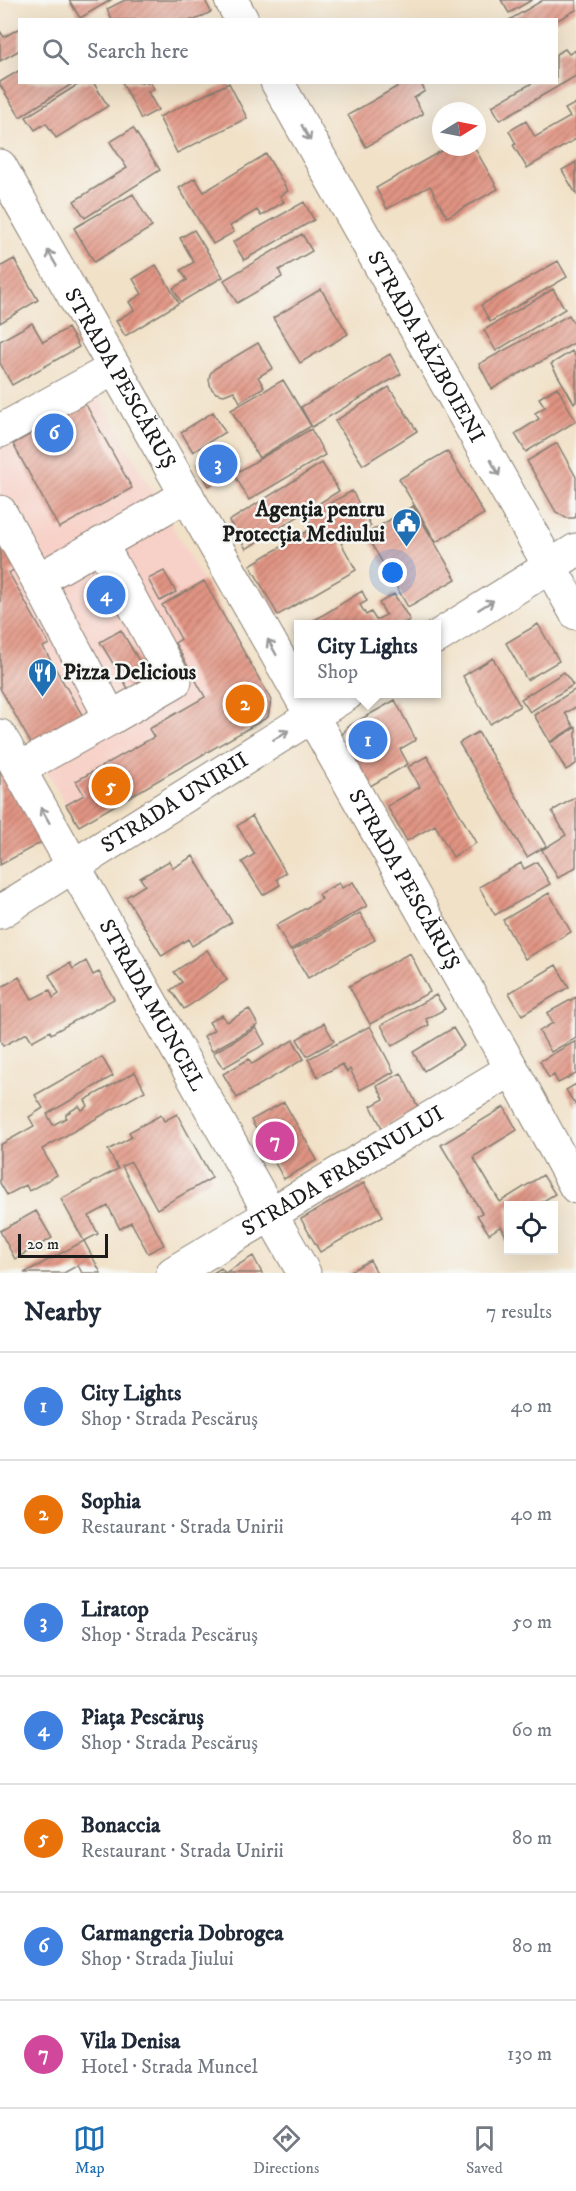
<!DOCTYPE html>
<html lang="en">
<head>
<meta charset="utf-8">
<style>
	:root { --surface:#fff; --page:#f2f2f3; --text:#1f2937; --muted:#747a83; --line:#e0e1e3; --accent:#1f6fb2 }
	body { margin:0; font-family:"IM FELL DW Pica",serif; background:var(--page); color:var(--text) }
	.controls { position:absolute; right:18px; bottom:18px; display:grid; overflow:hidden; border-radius:0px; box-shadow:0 6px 24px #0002 }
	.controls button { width:54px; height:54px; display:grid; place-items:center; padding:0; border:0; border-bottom:2px solid var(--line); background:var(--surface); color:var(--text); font:30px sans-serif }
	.compass { position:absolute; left:432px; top:102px; width:54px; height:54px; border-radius:50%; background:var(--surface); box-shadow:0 6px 24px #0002; rotate:80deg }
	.scale { position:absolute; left:18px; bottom:15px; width:90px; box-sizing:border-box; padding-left:6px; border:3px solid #1c1c1c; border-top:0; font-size:16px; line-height:21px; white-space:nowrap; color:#1c1c1c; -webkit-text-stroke:4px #f6f6f2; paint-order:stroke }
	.you { position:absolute; left:393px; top:573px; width:21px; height:21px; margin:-15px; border:4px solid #fff; border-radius:50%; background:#1a73e8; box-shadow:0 0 0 9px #1a73e833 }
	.badge { display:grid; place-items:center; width:39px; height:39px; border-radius:50%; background:var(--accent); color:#fff; font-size:20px; font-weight:700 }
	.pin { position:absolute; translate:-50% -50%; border:3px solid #fff; box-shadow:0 2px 6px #0006 }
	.popup { position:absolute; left:294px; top:620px; width:147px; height:78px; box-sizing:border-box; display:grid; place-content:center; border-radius:0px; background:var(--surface); filter:drop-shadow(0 2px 4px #0005); font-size:20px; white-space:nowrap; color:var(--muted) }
	.popup b { font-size:22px; color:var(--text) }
	.popup::after { content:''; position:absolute; left:50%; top:100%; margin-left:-12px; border:12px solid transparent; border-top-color:var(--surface) }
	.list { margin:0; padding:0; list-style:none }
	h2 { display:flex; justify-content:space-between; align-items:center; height:78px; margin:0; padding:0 24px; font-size:26px }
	h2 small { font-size:20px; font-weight:400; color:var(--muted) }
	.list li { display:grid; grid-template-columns:39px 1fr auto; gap:18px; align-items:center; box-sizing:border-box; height:108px; padding:0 24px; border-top:2px solid var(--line) }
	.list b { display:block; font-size:22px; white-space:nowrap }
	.list p { margin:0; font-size:20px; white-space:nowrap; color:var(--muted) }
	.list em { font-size:20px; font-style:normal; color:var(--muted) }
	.icon { flex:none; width:33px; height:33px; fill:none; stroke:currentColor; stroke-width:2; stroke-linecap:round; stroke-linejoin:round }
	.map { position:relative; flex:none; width:576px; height:1273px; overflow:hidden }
	.search { position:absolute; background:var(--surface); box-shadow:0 6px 24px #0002; left:18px; right:18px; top:18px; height:66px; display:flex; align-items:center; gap:15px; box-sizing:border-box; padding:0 21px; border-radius:0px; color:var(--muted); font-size:22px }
	.sheet { height:834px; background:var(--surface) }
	nav { display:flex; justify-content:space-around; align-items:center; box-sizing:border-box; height:84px; border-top:2px solid var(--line); background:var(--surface); font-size:16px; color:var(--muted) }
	nav a { display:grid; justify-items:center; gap:3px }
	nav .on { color:var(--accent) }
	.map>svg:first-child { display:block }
	.built { fill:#f7d1c8 }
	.building { fill:url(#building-hatch) }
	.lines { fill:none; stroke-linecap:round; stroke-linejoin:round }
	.minor-casing { stroke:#867e72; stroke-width:35 }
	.minor { stroke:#fff; stroke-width:33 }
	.oneway { stroke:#999 }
	.labels { text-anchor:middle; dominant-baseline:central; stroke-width:5; stroke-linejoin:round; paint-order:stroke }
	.street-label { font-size:22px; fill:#1c1c1c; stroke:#f6f6f2 }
	.poi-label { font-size:22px; font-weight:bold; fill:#1c1c1c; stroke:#f6f6f2; text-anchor:end }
</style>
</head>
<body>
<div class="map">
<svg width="576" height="1273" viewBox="0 0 576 1273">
	<defs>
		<pattern id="building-hatch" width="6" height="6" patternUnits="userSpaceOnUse" patternTransform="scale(1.5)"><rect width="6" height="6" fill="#e19483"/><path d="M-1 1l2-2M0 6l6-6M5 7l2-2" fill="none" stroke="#b6786a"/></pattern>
	</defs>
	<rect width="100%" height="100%" fill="#f6f6f2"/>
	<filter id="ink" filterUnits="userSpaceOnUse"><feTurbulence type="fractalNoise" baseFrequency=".0167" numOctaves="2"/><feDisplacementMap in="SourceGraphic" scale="12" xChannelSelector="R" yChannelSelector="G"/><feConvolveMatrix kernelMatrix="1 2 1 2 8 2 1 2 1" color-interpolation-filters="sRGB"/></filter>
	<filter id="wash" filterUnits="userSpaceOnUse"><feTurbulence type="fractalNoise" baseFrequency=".008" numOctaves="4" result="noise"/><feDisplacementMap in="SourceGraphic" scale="24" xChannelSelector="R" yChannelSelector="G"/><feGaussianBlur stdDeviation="1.35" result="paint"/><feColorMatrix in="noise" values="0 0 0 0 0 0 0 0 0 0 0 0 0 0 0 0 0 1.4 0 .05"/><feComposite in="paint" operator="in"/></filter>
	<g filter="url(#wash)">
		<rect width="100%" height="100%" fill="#f1e1c7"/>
		<path class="built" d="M98,395L223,616L206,697L154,737L77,782L84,795L66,805L0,688V450Z"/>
		<g id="blocks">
			<path class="building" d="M69,0H111L80,18Z
				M125,0H205L211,12L195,20H112L107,9Z
				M501,0H532L509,13Z
				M543,0H576V10L556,21L509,20Z
				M20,28V50L0,61V31L4,37Z
				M565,49L569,54L576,50V76L500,120L492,106L534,82H556V54Z
				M20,70V82H75L20,117L0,85V82Z
				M82,82H93L108,106L56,138L46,123L35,130L26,117Z
				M122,82H150L154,89L148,92L158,110L141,119Z
				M405,82H420L425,91L414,98L423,114L366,147L348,115Z
				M229,83L247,118L177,153L159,117Z
				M576,103V139L527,168L513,145L516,144L509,131L526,121L535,137L570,117L565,109Z
				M133,128L160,170L85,218L74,201L127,168L110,142Z
				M448,147H474L498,189L447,217L430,186L387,209L376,188Z
				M266,154L288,191L280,196L284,202L261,216L257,210L230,226L234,232L213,244L179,188L195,178L204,192Z
				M576,162V194L562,170Z
				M133,194L152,227L94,262L74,228Z
				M304,202L314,220L244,260L233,242Z
				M194,230L223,277L181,302L173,288L187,280L181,270L194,262L180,238Z
				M302,234L312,251L279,270L282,277L237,303L224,280Z
				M14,259L38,300L0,323V267Z
				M558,261L567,277L490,322L481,305Z
				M156,265L179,303L125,336L116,321L134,310L129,302L142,294L133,279Z
				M321,289L348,334L300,363L273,318Z
				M553,289L565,309L496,351L484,330Z
				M569,315L576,328V342L492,389L479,364Z
				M32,323L43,342L68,328L79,347L12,385L0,363V341Z
				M258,343L273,368L258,377L264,387L240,402L234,391L224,395L216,393L211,388L209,380L210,374L214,369Z
				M572,351L576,358V402L574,403L551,364Z
				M390,354L401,374L312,427L301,407Z
				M283,380L311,426L259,458L231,410Z
				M389,387L417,431L363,465L335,421Z
				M557,387L576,421L526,452L515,434L539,419L535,413L545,407L539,398Z
				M85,403L132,488L59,528L13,444Z
				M213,412L225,432L193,452L181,432Z
				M311,429L325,455L249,500L234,474Z
				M557,443L576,477V517L574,518H566L556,512L527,461Z
				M223,449L236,471L209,486L197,464Z
				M447,451L484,514L436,542L399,479Z
				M322,463L339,491L246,549L229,521Z
				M352,491L371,526L341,543L356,570L278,615L250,565L313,528L307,516Z
				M413,506L456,579L408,607L366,534Z
				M0,528L21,565L9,573L49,644L43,647L85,720L34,749L0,688Z
				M164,571L176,592L160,601L148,579Z
				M204,581L271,700L268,717L79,826L66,805L84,795L76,781L154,737L149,729L205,697L175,643L181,639L162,605Z
				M362,591L367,601L360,605L366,615L371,612L376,620L386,615L379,603L394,594L410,620L402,624H311L310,623Z
				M538,624L559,661L527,680L506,643Z
				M121,630L149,678L129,690L100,642Z
				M493,658L520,706L490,724L463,676Z
				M564,672L573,685L530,712L521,699Z
				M576,689V707L565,713L574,727L550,742L534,715Z
				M395,700L416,740L400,749L408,764L367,788L341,741L342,735L347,727Z
				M576,727V764L566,770L550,743Z
				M478,732L546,846L527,857L459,743Z
				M427,756L476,843L453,857L435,825L407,841L387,806L420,787L408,767Z
				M0,769L42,842L0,865Z
				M576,797V867L558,878L542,850L566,835L552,811Z
				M252,816L286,873L277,879L280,885L263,895L242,862L255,854L237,826Z
				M193,856L232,922L192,946L188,939L162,956L126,897L145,885L140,878L169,861L173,868Z
				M537,862L550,884L495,915L479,887L521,863L524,869Z
				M353,882L367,906L290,950L276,925L322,899L319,894L339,883L342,888Z
				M549,893L571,932L525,959L503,920Z
				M360,913L375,940L308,978L292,951Z
				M207,950L227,980L184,1009L171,990L182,982L174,972Z
				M410,953L430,992L370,1024L349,986Z
				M86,961L93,975L99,972L114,999L51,1034L50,1031L32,1041L27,1033L3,1046L0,1040V988L19,977L32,999L50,990L53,998L59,994L49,975L70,963L73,969Z
				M556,965L569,987L522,1015L509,993Z
				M436,995L445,1009L426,1019L429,1025L392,1046L381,1025Z
				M576,997V1038L551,1052L539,1031L553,1023L547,1013Z
				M249,1009L258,1025L212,1051L204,1036L214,1030L209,1022L222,1015L227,1022Z
				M324,1023L334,1041L307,1056L297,1039Z
				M370,1026L394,1072L360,1090L350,1069L347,1072L342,1064L318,1077L308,1059Z
				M256,1028L265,1044L223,1068L213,1053Z
				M453,1028L464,1046L424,1071L413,1052Z
				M293,1040L304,1059L237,1098L223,1074L249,1059L252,1064Z
				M576,1041V1074L558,1083L554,1075L549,1078L540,1061Z
				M102,1057L113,1076L47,1114L53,1125L66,1118V1114L79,1106L82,1110L88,1106L85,1100L135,1072L145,1091L42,1149L57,1175L29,1191L26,1185L7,1195L0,1183V1145L34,1126L29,1117L43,1108L35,1095Z
				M401,1073L419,1109L382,1128L371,1106L384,1099L377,1086Z
				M576,1084V1106L566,1090Z
				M284,1102L317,1160L284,1179L251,1120Z
				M504,1107L517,1130L473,1157L500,1202L543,1175L555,1194L535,1206H508V1241L501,1226L489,1234L477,1215L482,1213L441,1145Z
				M177,1114L212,1178L157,1209L131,1162L122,1166L164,1245L148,1253L131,1222L120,1229L108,1206L89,1216L98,1234L84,1241L101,1273H82L78,1265L64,1273H24L84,1241L61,1199L118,1169L108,1150L132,1137L129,1132L161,1115L164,1121Z
				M364,1183L383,1216L320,1252L301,1219Z
				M36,1211L52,1238L15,1259L0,1231Z
				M253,1256L262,1273H213L221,1268L225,1273Z
				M370,1260L377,1273H347Z"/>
		</g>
	</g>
	<g filter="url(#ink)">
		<use href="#blocks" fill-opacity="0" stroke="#867e72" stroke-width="1.5"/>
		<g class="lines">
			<defs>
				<g id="minor">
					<path d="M231,0L242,20"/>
					<path id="s1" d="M277,82L576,613"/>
					<path id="s2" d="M0,166L512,1069L576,1187"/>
					<path d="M0,431L115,368"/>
					<path d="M0,512L38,580L187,495"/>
					<path d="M101,544L175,681L111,718"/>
					<path d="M437,637L576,550"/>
					<path id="s3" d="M0,736L304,1273"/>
					<path d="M19,769L111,718L38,580"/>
					<path id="s4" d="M0,912L347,694"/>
					<path id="s5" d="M173,1273L512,1069"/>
				</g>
			</defs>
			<use href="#minor" class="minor-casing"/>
			<use href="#minor" class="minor"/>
		</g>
		<defs><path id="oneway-shaft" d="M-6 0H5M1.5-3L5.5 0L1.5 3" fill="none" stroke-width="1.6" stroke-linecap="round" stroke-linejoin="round" transform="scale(1.5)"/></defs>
		<g class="oneway">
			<use href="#oneway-shaft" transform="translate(306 133) rotate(61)"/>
			<use href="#oneway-shaft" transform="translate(52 258) rotate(-120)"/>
			<use href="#oneway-shaft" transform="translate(495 468) rotate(61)"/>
			<use href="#oneway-shaft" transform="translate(486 605) rotate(-32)"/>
			<use href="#oneway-shaft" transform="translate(272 647) rotate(-119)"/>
			<use href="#oneway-shaft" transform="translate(281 735) rotate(-32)"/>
			<use href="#oneway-shaft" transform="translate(45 815) rotate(-120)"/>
		</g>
	</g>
	<defs>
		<symbol id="civic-pin" viewBox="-11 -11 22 30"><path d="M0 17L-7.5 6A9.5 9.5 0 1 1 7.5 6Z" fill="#1f6fb2" stroke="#f6f6f2"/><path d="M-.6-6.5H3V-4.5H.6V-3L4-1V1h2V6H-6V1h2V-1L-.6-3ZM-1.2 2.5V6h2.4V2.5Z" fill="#fff"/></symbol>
		<symbol id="restaurant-pin" viewBox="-11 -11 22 30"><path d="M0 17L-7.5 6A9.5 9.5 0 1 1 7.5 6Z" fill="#1f6fb2" stroke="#f6f6f2"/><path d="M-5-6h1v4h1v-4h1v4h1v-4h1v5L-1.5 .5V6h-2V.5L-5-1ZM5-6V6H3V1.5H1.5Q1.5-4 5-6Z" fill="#fff"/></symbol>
	</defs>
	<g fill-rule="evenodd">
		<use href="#civic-pin" x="390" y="506" width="33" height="45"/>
		<use href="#restaurant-pin" x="26" y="656" width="33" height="45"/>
	</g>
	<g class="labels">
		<g class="street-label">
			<text stroke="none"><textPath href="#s1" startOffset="304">STRADA RĂZBOIENI</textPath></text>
			<text stroke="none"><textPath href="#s2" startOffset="244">STRADA PESCĂRUȘ</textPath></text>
			<text stroke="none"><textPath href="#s4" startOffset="206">STRADA UNIRII</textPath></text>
			<text stroke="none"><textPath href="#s2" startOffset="820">STRADA PESCĂRUȘ</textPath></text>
			<text stroke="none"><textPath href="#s3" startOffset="309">STRADA MUNCEL</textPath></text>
			<text stroke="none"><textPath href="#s5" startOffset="198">STRADA FRASINULUI</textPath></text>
		</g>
		<g class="poi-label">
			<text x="385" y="509">Agenția pentru<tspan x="385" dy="25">Protecția Mediului</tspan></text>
			<text x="63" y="672" text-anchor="start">Pizza Delicious</text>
		</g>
	</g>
</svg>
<div class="controls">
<button><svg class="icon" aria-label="locate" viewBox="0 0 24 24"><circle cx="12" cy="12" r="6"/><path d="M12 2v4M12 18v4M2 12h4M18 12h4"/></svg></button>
</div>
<svg class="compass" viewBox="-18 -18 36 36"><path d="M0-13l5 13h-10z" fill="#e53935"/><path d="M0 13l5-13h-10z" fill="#747a83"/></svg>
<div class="scale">20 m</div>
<div class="you"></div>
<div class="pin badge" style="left:368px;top:740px;background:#3f7fe0">1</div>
<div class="popup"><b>City Lights</b>Shop</div>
<div class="pin badge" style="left:245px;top:704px;background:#e8710a">2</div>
<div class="pin badge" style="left:218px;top:464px;background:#3f7fe0">3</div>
<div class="pin badge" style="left:106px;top:595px;background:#3f7fe0">4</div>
<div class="pin badge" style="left:111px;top:786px;background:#e8710a">5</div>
<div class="pin badge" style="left:54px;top:433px;background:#3f7fe0">6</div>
<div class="pin badge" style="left:275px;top:1141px;background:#d1479c">7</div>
<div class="search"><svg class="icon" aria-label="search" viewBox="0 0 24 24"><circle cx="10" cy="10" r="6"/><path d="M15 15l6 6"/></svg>Search here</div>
</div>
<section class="sheet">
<h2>Nearby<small>7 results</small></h2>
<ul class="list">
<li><span class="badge" style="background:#3f7fe0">1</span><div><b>City Lights</b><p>Shop · Strada Pescăruș</p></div><em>40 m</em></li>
<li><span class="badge" style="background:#e8710a">2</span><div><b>Sophia</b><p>Restaurant · Strada Unirii</p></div><em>40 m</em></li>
<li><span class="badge" style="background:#3f7fe0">3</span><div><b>Liratop</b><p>Shop · Strada Pescăruș</p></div><em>50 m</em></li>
<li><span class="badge" style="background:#3f7fe0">4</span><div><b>Piața Pescăruș</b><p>Shop · Strada Pescăruș</p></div><em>60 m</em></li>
<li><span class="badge" style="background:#e8710a">5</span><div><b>Bonaccia</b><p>Restaurant · Strada Unirii</p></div><em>80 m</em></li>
<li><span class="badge" style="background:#3f7fe0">6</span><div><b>Carmangeria Dobrogea</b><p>Shop · Strada Jiului</p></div><em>80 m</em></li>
<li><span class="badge" style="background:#d1479c">7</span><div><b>Vila Denisa</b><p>Hotel · Strada Muncel</p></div><em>130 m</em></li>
</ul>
</section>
<nav>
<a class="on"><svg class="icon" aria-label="map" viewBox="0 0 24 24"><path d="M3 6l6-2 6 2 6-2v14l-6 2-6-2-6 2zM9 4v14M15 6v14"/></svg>Map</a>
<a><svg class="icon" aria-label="directions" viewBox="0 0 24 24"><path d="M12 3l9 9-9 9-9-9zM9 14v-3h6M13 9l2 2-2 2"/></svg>Directions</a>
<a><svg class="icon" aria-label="saved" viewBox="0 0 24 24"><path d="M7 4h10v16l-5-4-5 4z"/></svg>Saved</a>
</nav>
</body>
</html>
